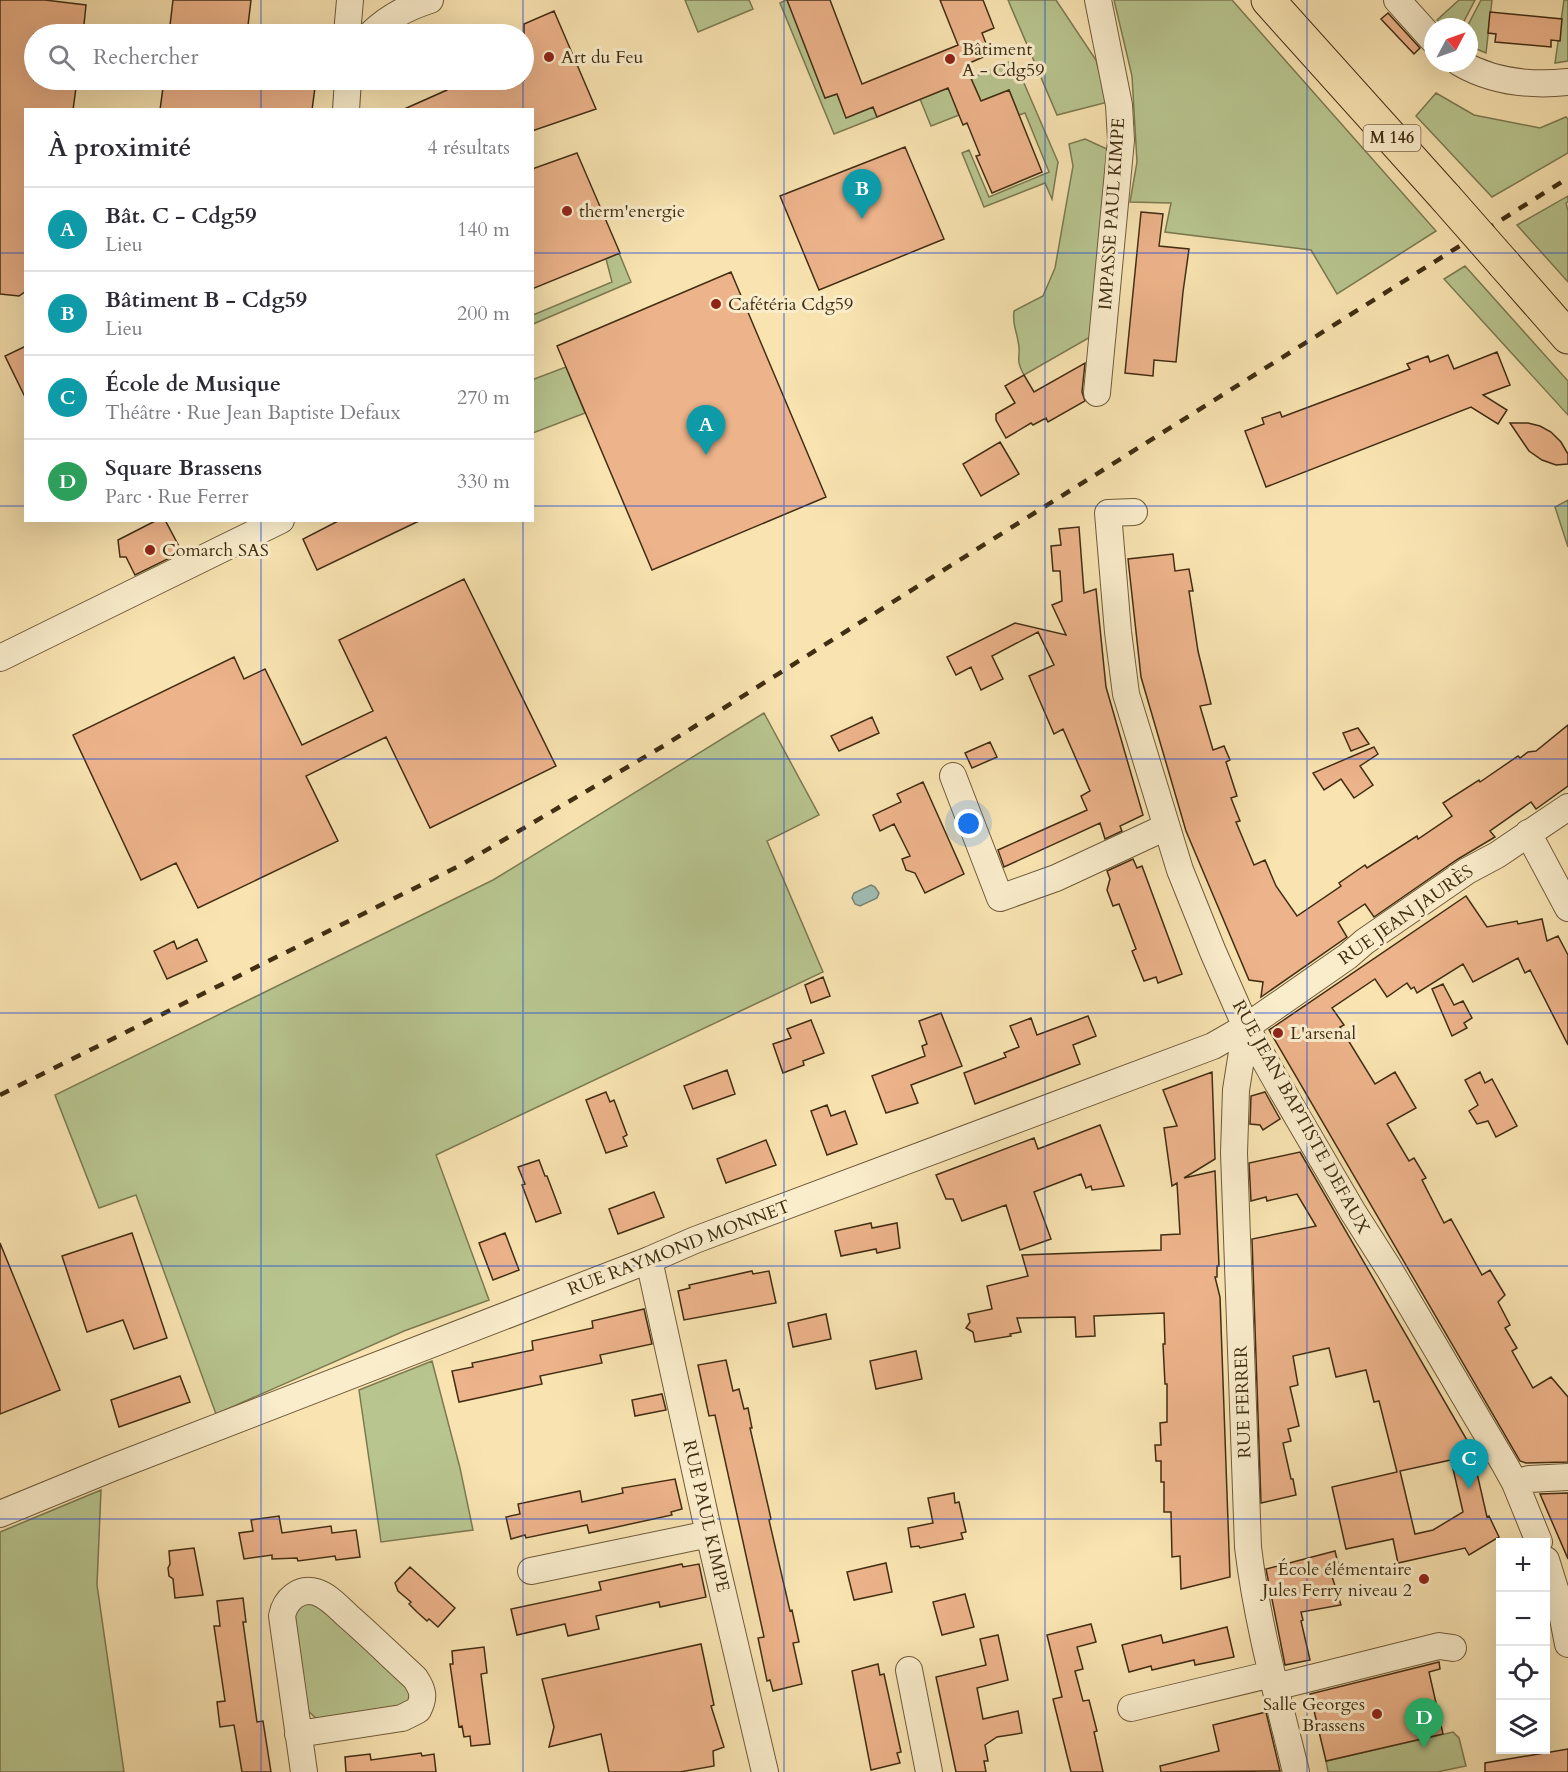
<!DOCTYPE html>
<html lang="fr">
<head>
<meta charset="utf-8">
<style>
	:root { --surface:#fff; --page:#f2f2f3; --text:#2b2b33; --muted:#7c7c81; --line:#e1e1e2; --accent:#8f2418 }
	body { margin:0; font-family:Cardo,serif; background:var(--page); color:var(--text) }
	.controls { position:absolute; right:18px; bottom:18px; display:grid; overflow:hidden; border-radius:0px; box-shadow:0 6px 24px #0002 }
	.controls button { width:54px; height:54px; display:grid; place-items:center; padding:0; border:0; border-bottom:2px solid var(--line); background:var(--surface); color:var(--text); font:30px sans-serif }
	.compass { position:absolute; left:1424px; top:18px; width:54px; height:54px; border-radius:50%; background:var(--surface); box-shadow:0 6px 24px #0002; rotate:49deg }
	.you { position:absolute; left:969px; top:824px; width:21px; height:21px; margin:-15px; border:4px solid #fff; border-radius:50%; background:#1a73e8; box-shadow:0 0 0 9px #1a73e833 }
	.badge { display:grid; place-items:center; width:39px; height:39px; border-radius:50%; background:var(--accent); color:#fff; font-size:20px; font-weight:700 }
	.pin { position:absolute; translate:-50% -50px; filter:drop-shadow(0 2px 3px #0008) }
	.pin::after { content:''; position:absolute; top:32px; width:21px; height:18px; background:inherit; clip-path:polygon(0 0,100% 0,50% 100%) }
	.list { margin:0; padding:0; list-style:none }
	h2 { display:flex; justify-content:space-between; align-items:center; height:78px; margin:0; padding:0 24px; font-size:26px }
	h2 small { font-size:20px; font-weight:400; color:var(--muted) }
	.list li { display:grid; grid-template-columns:39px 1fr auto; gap:18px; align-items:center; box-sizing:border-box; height:84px; padding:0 24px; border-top:2px solid var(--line) }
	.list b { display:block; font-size:22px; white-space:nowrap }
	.list p { margin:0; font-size:20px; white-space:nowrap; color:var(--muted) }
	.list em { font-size:20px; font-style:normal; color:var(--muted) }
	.icon { flex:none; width:33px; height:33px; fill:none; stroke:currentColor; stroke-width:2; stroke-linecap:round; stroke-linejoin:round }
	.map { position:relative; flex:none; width:1568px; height:1772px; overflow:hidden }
	.search { position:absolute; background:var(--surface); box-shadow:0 6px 24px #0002; left:24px; top:24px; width:510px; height:66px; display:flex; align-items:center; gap:15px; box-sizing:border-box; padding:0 21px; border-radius:33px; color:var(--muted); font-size:22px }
	.panel { position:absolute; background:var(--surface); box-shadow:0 6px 24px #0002; left:24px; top:108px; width:510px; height:414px; border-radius:0px }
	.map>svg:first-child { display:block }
	.green { fill:#b8c58f; stroke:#7c7a51; stroke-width:1.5 }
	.water { fill:#9fbdb3; stroke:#798473; stroke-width:1.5 }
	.building { fill:#edb38a; stroke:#412e13; stroke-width:1.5; fill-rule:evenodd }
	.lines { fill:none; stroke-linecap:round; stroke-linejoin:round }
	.minor-casing { stroke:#6f5b3a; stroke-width:28 }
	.major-casing { stroke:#412e13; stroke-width:35 }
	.minor { stroke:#faedcc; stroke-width:26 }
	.major { stroke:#f8e3b1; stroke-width:33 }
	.rail { stroke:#412e13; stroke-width:4.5; stroke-dasharray:10 10; stroke-linecap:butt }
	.major-bridge-casing { stroke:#412e13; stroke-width:35; stroke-linecap:butt }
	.major-bridge { stroke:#f8e3b1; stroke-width:33 }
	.grid { fill:none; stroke:#1d4ed8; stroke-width:1.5; stroke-opacity:0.55 }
	.poi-dot { fill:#8f2418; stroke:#faedcc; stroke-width:2 }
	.labels { text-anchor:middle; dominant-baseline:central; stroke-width:6; stroke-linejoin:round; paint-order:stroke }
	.shield { fill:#faedcc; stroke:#78674a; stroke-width:1.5 }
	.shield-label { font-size:16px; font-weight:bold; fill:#412e13 }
	.poi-label { font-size:18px; fill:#412e13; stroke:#faedcc; text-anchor:start }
	.street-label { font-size:18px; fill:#412e13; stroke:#faedcc }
</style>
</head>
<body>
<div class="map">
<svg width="1568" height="1772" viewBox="0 0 1568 1772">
	<rect width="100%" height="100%" fill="#f8e3b1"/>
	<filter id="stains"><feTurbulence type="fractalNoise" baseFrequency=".00333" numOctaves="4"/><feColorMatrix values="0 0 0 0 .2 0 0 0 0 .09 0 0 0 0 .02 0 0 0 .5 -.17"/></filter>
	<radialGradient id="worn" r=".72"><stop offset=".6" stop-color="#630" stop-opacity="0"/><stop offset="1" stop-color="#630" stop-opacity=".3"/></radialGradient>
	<path class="green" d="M685,0H749L753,9L698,32Z
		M786,0H797L825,98L837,94L847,117L873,107L877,117L834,134L780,3Z
		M1008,0H1056L1096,60L1108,102L1057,115Z
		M1114,0H1232L1436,231L1337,294L1311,250L1165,232L1171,203L1130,202L1137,162L1132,76Z
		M1459,0H1475L1461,27H1445L1437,20Z
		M1481,0H1492L1486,53L1469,46V27H1467Z
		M1564,0H1568V61L1555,63Z
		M1014,60L1058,162L1052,199L1045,183L984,207L962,153L969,150L989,197L1049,172L1025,113L1019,115L1009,90L981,101L971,78Z
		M966,81L957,111L959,115L931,126L920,99Z
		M1436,93L1474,115L1540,128L1566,117L1568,119V153L1492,197L1416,116Z
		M1085,139L1107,149L1110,163L1092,336L1024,375C1014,357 1022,357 1018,341C1016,328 1012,325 1014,311L1043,296L1055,268L1073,166L1069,144Z
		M1568,196V202L1566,203L1568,211V282L1517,225Z
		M619,253L631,282L533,324V315L612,282L606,259Z
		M1465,266L1568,381V415L1444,279Z
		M566,367L585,413L533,433L532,384L534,379Z
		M1568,500V547L1555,507Z
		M764,713L819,815L767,841L823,972L436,1155L489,1300L404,1331L216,1414L136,1195L99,1208L55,1095L493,880Z
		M432,1361L460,1468L473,1530L381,1542L359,1390Z
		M101,1490L97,1585L124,1772H0V1532Z
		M314,1601L408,1684L412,1693L409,1704L317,1719L307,1710L292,1615L298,1604Z
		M1453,1732L1459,1738L1466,1766L1437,1772H1328L1326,1761Z"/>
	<path class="water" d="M871,885L875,887L879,893L877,898L860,906L855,904L852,898L854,893Z"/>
	<path class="building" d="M0,0H45L86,5L83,34H34V80H77L73,110H26V291L19,296L0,294Z
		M173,0H251L247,34H169Z
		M787,0H830L862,84L958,45L940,0H983L994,28L982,33L990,54L965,65L981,101L1009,90L1042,172L992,193L976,156L980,155L967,123L963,125L948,88L877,117L873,107L846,118L837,94L825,98Z
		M554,11L596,109L532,131V110H402L447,90L443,80H524V24Z
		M1490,12L1562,19L1560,41L1551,40V47L1495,42L1496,34L1488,33Z
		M1388,13L1420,48L1414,54L1381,19Z
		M164,80H316L312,110H160Z
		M905,147L944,239L819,290L780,196Z
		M577,153L620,253L532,289V169Z
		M1141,212L1163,214L1159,246L1189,249L1183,292L1176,362L1154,360L1153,376L1125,373Z
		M731,272L826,497L652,570L557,346Z
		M26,346V399L5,356Z
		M1497,352L1510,385L1483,395L1507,410L1498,424L1471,407L1266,487L1245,431L1264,424L1262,418L1280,412L1282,417L1410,369L1407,364L1428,356L1430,362L1448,355L1454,369Z
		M1085,363L1082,392L1085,401L1048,422L1046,418L1033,425L1031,423L1006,438L996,420V414L1015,403L1005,386L1024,375L1034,392Z
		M1510,423H1528L1540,426L1551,432L1561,442L1568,454V464L1556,465L1542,460L1529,451Z
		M1000,442L1019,474L981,496L963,464Z
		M157,520H165L182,552L135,575L126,557H120L118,540Z
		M340,520H421L317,570L303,539Z
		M1079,527L1084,593L1096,589L1106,687L1143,815L1120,826L1122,831L1105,839L1100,823L1004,867L998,850L1087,810L1081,796L1090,791L1063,729L1054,734L1029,676L1054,665L1038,632L992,656L1003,679L981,690L971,667L956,675L947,657L1015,623L1066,635L1052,605L1062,601L1060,571H1053L1051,546L1061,545L1059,529Z
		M1173,554L1175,571L1189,569L1193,591H1189L1198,651L1211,704L1200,706L1213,750L1224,746L1230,760L1226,762L1237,796L1231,798L1240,821L1236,822L1254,865L1265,860L1276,886L1297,916L1341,886L1339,883L1365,865L1367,868L1417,836L1418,839L1452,816L1443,803L1479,780L1480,782L1518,756L1520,758L1528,752L1536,751L1568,725V786L1536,809L1531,802L1490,831L1495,837L1458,859L1374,917L1365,904L1338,922L1347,937L1261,997L1263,982L1249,980L1186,831L1141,677L1128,559Z
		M464,579L556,766L430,828L386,737L306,776L338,841L198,908L176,863L141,880L73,735L234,657L244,679L265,669L302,745L373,711L339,640Z
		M872,717L879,733L839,751L831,736Z
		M1358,728L1369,744L1351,751L1343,733Z
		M990,742L997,757L972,768L965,753Z
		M1374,747L1378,754L1360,766L1373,785L1354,798L1341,779L1324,790L1313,773Z
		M923,782L964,874L925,893L915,873L906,870L902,859L910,856L894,824L880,831L873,815L901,802L897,794Z
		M1133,859L1137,868L1142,866L1182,974L1158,983L1156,977L1144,981L1132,951L1136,949L1119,904L1113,906L1107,890L1110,879L1107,871Z
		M1466,896L1487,927L1517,921L1518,924L1542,919L1547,941L1558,936L1568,955V1045L1530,970L1525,973L1518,958L1473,982L1463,964L1417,993L1414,987L1411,989L1407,983L1387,997L1375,979L1332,1008L1344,1025L1340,1027L1375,1084L1395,1072L1416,1108L1387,1124L1409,1161L1414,1158L1426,1178L1422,1180L1444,1223L1451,1219L1482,1275L1490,1270L1505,1295L1498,1302L1510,1325L1505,1328L1517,1348L1512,1351L1533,1388L1551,1377L1568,1397V1462L1526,1463L1520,1461L1269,1030Z
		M197,939L207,961L167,979L154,951L174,941L177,949Z
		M823,977L830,996L811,1003L805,985Z
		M1443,984L1454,1005L1463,1001L1472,1018L1464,1023L1467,1028L1452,1036L1432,989Z
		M941,1013L962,1066L911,1085L918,1103L886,1113L872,1076L925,1056L922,1046L927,1044L919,1021Z
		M1088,1016L1096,1036L1073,1045L1080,1064L975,1104L964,1073L1006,1057L1004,1053L1019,1047L1010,1026L1031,1018L1037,1035Z
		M811,1020L824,1053L803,1061L804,1065L783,1073L773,1044L791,1038L787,1029Z
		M727,1070L735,1094L693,1109L684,1086Z
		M1212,1072L1215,1159L1184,1178L1215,1171L1219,1266H1217V1277H1215L1220,1297L1230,1577L1181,1589L1180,1556L1172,1557L1171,1512H1164V1482H1161V1461H1156L1155,1445H1161L1160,1423L1167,1422V1384H1165L1163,1344H1165L1164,1313L1094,1316L1095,1336L1076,1337L1075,1317L1017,1318L1021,1332L1010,1334L1011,1336L975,1342L973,1332L966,1328L970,1322L968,1314L992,1309L987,1286L1028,1276L1022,1255L1161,1250V1235L1180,1234L1177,1183L1172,1186L1164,1128L1177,1126L1163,1090Z
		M1480,1072L1485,1083L1492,1079L1517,1126L1496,1137L1488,1121L1477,1124L1469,1111L1478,1105L1465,1080Z
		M606,1092L610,1102L614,1100L627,1135L623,1137L627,1146L606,1153L586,1100Z
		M1265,1092L1280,1119L1263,1130L1260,1125L1250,1124L1251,1096Z
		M827,1105L831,1116L845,1111L857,1144L827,1155L811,1111Z
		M1100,1125L1124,1186L1092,1190L1091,1186L1086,1188L1081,1174L1034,1192L1051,1239L1020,1250L1006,1205L962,1221L953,1199H946L936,1175L1034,1138L1038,1149Z
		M766,1140L776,1165L726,1183L717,1159Z
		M1300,1152L1471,1447L1487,1517L1489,1516L1499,1537L1469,1555L1465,1548L1398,1563L1393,1539L1346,1549L1332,1487L1397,1472L1379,1401L1374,1402L1366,1370L1336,1377L1329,1348L1293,1356L1298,1385L1290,1387L1299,1426L1288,1429L1291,1441L1283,1443L1291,1479H1293L1296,1495L1261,1503L1252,1239L1316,1226L1297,1194L1267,1201L1266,1197L1251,1201L1249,1163ZM1451,1460L1463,1512L1433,1530L1415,1534L1400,1471Z
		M539,1160L545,1176H547L561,1213L536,1222L522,1185L525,1184L518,1167Z
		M654,1192L664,1217L618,1234L609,1209Z
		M871,1223L872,1228L897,1223L900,1248L877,1253L876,1249L841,1256L835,1231Z
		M132,1233L167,1338L134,1349L123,1320L87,1332L62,1256Z
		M505,1233L519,1270L493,1280L479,1243Z
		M0,1243L60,1390L0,1414Z
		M752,1271L753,1274L769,1271L776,1303L684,1320L678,1291L690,1288L689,1285Z
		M644,1309L652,1344L600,1355L602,1363L540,1376L542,1384L459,1402L452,1371L473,1367L472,1363L533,1350L532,1341L593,1328L592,1321Z
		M826,1314L831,1339L793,1347L788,1323Z
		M916,1351L922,1379L876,1389L870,1361Z
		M726,1360L733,1391L739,1389L744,1409L748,1408L752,1428H750L769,1510L771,1519L769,1520L790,1611L792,1610L799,1642L793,1643L802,1684L773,1691L770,1680L767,1681L758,1638L764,1637L715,1415L709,1416L698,1365Z
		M180,1376L190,1402L119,1427L111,1400Z
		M662,1394L666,1410L635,1416L632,1400Z
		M675,1479L682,1509L671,1512L672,1515L589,1533L587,1525L526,1538L525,1535L511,1539L506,1517L520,1514L518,1504L580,1491L582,1502L623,1493L622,1488Z
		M954,1493L955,1503L959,1502L966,1532L961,1533L963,1539L920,1548L919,1546L911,1547L908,1528L933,1523L928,1498Z
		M1568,1493V1559L1540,1494Z
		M279,1516L282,1533L331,1526L332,1533L356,1530L360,1557L336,1560L335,1556L298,1561L297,1558L272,1559V1555L244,1559L239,1533L253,1531L251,1520Z
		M194,1548L203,1595L175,1598L173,1579L169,1576L168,1568L170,1564L169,1551Z
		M1335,1551L1339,1567L1330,1570L1341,1605L1301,1612L1303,1620L1301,1621L1310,1660L1285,1665L1266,1569Z
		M886,1563L892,1592L854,1600L847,1572Z
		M682,1564L683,1567L699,1564L706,1597L660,1607L659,1602L596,1616L599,1629L568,1636L565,1624L517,1635L511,1609L601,1590L599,1582Z
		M410,1567L455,1608L438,1627L429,1619L427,1621L417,1612L409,1604L411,1602L398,1591L395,1583Z
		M965,1594L974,1627L942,1635L933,1602Z
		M243,1598L246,1622H243L257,1722L263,1721L271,1772H242L234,1725L220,1727L217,1702L225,1701L214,1626H220L217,1601Z
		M1091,1624L1096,1642L1077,1647L1083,1669L1075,1671L1083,1701L1089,1700L1097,1731L1094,1732L1103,1772H1071L1053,1699L1062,1697L1047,1635Z
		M1227,1627L1234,1657L1195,1665L1194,1660L1152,1670L1151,1666L1129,1672L1122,1645L1161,1635L1163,1643Z
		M998,1635L1008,1680L977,1688L983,1719L1018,1711L1022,1733L997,1737L985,1745L988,1761H984L986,1772H956L936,1677L986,1665L980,1639Z
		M701,1644L714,1705L711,1706L724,1747L713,1751L714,1766L680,1772H609L601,1734L549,1747L554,1727L542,1679Z
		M484,1647L487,1673L481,1674L490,1744L471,1746L470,1736L464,1737L462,1726L459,1727L450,1664H453L452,1651Z
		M1439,1662L1440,1669L1429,1672L1443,1734L1326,1761L1310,1694Z
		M878,1664L880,1675L884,1674L901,1752L897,1753L900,1763L871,1770L852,1671Z
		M1266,1712L1280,1771L1161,1772L1160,1766L1219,1751L1213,1725Z
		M1568,1749V1772H1485V1763Z
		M421,1753L422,1756L434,1754L436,1772H346L345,1757L370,1754L371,1760Z"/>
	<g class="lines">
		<defs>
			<path id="minor" d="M1397,0L1433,40
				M347,34L350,0
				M371,34C388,17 408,7 430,0
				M1460,63C1493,82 1530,86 1568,82
				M346,110L348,80
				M1097,393L1121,140L1119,105L1098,0
				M1134,512L1108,513L1118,632L1126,694L1180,870L1213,952L1246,1027L1277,1082L1353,1212L1388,1267L1505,1465L1515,1483L1539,1542
				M0,658L281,520
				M953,776L1000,898L1056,878L1166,827
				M1528,833L1568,908
				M1246,1027L1236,1090L1234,1153L1248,1547C1257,1623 1278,1698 1296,1772
				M649,1260L709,1534L765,1772
				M1515,1483L1529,1479L1568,1477
				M0,1514L112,1468L649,1260L695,1240L1213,1046L1246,1027L1348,956L1364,942L1467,871L1497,855L1568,807
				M1546,1560L1561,1608L1568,1644
				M531,1571L709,1534
				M909,1670L929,1772
				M1275,1687L1439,1646L1453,1648
				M1131,1708L1272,1674
				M298,1734L402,1718L418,1710C425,1697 423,1690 415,1678C393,1658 372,1637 349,1617C339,1608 329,1596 316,1592C299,1587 285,1600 282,1616L304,1772"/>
			<path id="major" d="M1268,0L1446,198
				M1504,264L1568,337"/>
		</defs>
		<use href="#minor" class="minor-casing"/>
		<use href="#major" class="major-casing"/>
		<use href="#minor" class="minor"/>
		<use href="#major" class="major"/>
		<path class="rail" d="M0,1095L461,865L665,745L1568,178"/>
		<defs>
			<path id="major-bridge" d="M1446,198L1504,264"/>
		</defs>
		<use href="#major-bridge" class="major-bridge-casing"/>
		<use href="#major-bridge" class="major-bridge"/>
	</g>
	<path class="grid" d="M261,0V34M523,0V34M784,0V1772M1045,0V1772M1307,0V1772M261,80V110M523,80V110M0,253H26M532,253H1568M0,506H26M532,506H1568M261,520V1772M523,520V1772M0,759H1568M0,1013H1568M0,1266H1568M0,1519H1568"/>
	<g class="poi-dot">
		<circle cx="549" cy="57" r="6"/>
		<circle cx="950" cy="59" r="6"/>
		<circle cx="567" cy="211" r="6"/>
		<circle cx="716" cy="304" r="6"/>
		<circle cx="150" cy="550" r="6"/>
		<circle cx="1278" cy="1033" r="6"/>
		<circle cx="1424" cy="1579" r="6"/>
		<circle cx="1377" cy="1714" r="6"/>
	</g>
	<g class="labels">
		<rect class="shield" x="1363.5" y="125" width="57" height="26" rx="4.5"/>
		<g class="shield-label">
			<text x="1392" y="138">M 146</text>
		</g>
		<g class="poi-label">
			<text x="962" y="49">Bâtiment<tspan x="962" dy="21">A - Cdg59</tspan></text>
			<text x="561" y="57">Art du Feu</text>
			<text x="579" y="211">therm'energie</text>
			<text x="728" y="304">Cafétéria Cdg59</text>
			<text x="162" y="550">Comarch SAS</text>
			<text x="1290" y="1033">L'arsenal</text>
			<text x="1412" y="1569" text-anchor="end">École élémentaire<tspan x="1412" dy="21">Jules Ferry niveau 2</tspan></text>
			<text x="1365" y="1704" text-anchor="end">Salle Georges<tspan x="1365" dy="21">Brassens</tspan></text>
		</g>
		<g class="street-label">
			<text transform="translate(1112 214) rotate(-86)">IMPASSE PAUL KIMPE</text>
			<text transform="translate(1406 915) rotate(-35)">RUE JEAN JAURÈS</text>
			<text transform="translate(1301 1117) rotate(61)">RUE JEAN BAPTISTE DEFAUX</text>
			<text transform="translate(679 1248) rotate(-21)">RUE RAYMOND MONNET</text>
			<text transform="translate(1243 1402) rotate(-92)">RUE FERRER</text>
			<text transform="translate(706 1516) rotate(77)">RUE PAUL KIMPE</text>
		</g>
	</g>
	<rect width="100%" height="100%" filter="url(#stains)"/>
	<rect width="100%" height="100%" fill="url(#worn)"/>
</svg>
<div class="controls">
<button>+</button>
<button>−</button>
<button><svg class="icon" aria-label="locate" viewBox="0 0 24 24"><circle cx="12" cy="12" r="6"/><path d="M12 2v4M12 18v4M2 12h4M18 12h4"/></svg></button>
<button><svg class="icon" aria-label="layers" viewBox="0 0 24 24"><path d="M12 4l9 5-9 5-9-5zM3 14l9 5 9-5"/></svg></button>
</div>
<svg class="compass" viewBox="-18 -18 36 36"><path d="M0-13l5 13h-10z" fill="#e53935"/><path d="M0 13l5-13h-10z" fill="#7c7c81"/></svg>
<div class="you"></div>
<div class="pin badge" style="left:706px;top:455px;background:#0f9aa8">A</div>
<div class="pin badge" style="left:862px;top:219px;background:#0f9aa8">B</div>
<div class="pin badge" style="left:1469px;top:1489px;background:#0f9aa8">C</div>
<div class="pin badge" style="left:1424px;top:1748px;background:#2e9e5b">D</div>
<div class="search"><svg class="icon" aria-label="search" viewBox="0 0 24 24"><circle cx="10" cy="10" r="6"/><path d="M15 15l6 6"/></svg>Rechercher</div>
<section class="panel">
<h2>À proximité<small>4 résultats</small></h2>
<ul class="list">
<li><span class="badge" style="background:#0f9aa8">A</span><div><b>Bât. C - Cdg59</b><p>Lieu</p></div><em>140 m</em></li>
<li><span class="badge" style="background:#0f9aa8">B</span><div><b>Bâtiment B - Cdg59</b><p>Lieu</p></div><em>200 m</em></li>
<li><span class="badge" style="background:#0f9aa8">C</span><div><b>École de Musique</b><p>Théâtre · Rue Jean Baptiste Defaux</p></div><em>270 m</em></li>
<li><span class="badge" style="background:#2e9e5b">D</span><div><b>Square Brassens</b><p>Parc · Rue Ferrer</p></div><em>330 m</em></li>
</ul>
</section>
</div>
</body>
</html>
